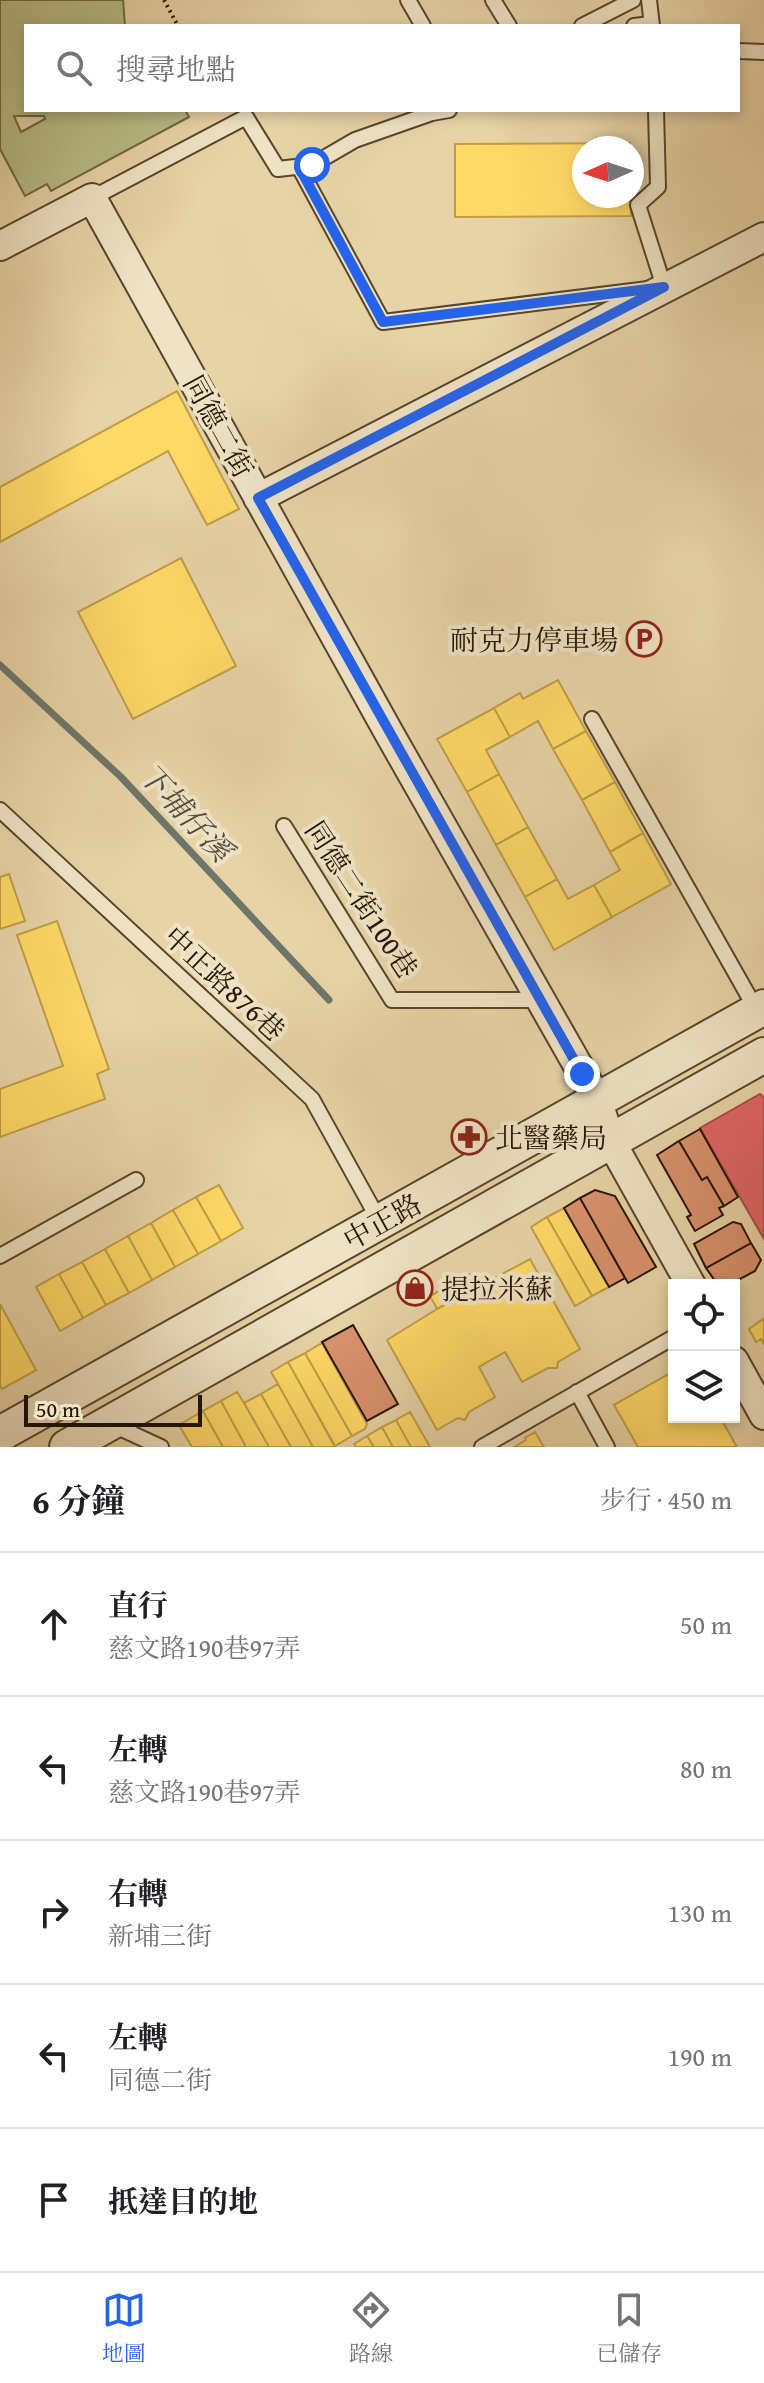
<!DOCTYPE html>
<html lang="zh-TW">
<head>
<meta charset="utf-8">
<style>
	:root { --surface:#fff; --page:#f2f2f2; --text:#202124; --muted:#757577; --line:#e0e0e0; --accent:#2563eb }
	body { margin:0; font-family:"Gentium Book Plus","Noto Serif TC",serif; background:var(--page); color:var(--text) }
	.controls { position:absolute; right:24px; bottom:24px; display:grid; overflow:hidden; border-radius:0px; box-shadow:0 4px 12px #0003 }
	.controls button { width:72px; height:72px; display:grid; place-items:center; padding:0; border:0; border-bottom:2px solid var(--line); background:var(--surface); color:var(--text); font:40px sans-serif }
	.compass { position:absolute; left:572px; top:136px; width:72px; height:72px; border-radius:50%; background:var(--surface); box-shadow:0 4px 12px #0003; rotate:267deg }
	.scale { position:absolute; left:24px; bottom:20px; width:178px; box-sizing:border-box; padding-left:8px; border:4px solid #291600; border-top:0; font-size:22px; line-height:28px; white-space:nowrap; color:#291600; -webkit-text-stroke:6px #efe2c5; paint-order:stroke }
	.stop { position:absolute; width:24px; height:24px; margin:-18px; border:6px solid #2563eb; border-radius:50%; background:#fff }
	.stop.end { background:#2563eb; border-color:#fff; box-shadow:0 2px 8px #0008 }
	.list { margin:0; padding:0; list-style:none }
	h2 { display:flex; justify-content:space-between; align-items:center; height:104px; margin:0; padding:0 32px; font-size:34px }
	h2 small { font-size:26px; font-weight:400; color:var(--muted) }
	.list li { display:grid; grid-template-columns:52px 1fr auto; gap:24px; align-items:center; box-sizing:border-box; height:144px; padding:0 32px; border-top:2px solid var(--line) }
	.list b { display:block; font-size:30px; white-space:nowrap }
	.list p { margin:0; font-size:26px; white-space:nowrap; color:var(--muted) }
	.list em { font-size:26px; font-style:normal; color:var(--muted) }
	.icon { flex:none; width:44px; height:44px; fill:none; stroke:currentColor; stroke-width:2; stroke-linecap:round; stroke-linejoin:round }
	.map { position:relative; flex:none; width:764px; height:1447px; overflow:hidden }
	.search { position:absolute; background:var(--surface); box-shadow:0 4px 12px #0003; left:24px; right:24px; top:24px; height:88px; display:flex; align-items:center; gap:20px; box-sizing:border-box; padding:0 28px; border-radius:0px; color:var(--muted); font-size:30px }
	.sheet { height:824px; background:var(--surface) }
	nav { display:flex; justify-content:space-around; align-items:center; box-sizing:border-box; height:112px; border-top:2px solid var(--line); background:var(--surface); font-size:22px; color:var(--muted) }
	nav a { display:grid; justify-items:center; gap:4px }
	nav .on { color:var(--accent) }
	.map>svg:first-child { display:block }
	.green { fill:#b8bb84; stroke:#706842; stroke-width:2; fill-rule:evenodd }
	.homes { fill:#ffd966; stroke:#bf9e47; stroke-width:2 }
	.shops { fill:#e06666; stroke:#a94e47; stroke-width:2 }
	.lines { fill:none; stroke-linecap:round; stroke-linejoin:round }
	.stream { stroke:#6d766a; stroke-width:7 }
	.building { fill:#d8926e; stroke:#291600; stroke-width:2 }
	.service-casing { stroke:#58452a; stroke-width:18 }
	.minor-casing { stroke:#58452a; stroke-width:32 }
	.tertiary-casing { stroke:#58452a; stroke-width:38 }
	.path { stroke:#291600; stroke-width:4; stroke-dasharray:2 4; stroke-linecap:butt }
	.service { stroke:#efe2c5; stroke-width:14 }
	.minor { stroke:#efe2c5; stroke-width:28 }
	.tertiary { stroke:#efe2c5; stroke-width:34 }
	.route { stroke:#2563eb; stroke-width:10 }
	.labels { text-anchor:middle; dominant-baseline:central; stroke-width:8; stroke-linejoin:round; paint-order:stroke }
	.street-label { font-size:28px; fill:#291600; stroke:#efe2c5 }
	.poi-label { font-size:28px; fill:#291600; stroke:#efe2c5; text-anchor:start }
	.water-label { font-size:30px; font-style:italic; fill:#514e3e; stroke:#efe2c5 }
</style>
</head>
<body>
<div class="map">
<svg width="764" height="1447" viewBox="0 0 764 1447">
	<rect width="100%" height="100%" fill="#e7d3a6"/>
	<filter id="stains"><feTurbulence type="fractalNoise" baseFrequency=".0025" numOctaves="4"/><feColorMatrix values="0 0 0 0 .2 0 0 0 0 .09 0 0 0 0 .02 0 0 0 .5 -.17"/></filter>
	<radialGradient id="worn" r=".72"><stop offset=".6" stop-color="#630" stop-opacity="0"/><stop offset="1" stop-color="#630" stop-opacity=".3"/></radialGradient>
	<path class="green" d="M0,0H123L125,26H26V110H185L189,117L51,191L47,184L25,196L0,149ZM14,116H44L45,119L21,132Z"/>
	<path class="homes" d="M630,143V148H584V196H630L631,216L455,217V144Z
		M177,391L239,509L207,525L168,451L0,542V487Z
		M181,558L236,666L133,719L78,612Z
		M558,680L586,731L553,749L538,721L510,737L494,708L520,693L523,699Z
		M494,708L510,737L486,750L499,774L467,792L437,739Z
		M586,731L615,782L582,800L553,749Z
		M499,774L528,827L496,845L467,792Z
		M615,782L643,833L610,852L582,800Z
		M528,827L557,879L525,897L496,845Z
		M643,833L671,884L612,917L594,885L620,870L610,852Z
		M9,874L25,921L0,929V877Z
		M557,879L568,899L594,885L612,917L554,950L525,897Z
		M57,921L109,1069L97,1074L105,1099L0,1137V1089L63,1066L17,935Z
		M219,1185L243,1228L221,1241L196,1197Z
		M196,1197L221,1241L198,1254L173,1210Z
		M564,1208L609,1287L592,1296L547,1217Z
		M173,1210L198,1254L175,1267L151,1223Z
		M547,1217L592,1296L575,1306L531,1227Z
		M151,1223L175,1267L152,1280L128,1236Z
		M128,1236L152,1280L129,1293L105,1249Z
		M105,1249L129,1293L106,1305L82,1262Z
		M530,1259L580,1349L558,1362L557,1368H548L522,1382L505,1352L479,1367L495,1397L469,1412L465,1420L458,1418L437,1430L387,1340L437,1309Z
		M82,1262L106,1305L83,1318L59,1274Z
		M59,1274L83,1318L60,1331L36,1287Z
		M470,1274L477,1287L437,1309L430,1296Z
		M0,1304L36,1370L2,1389L0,1386Z
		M763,1319L764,1321V1344L761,1339L756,1342L749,1329Z
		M322,1343L367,1424L365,1429L352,1436L305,1353Z
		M305,1353L352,1436L335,1446L288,1362Z
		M288,1362L335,1447H313L278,1384L271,1372Z
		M674,1371V1417H720L737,1447H638L614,1405Z
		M278,1384L313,1447H291L261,1394Z
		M237,1392L244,1403L269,1447H246L221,1401Z
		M261,1394L291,1447H269L244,1403Z
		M221,1401L246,1447H223L203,1411Z
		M203,1411L223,1447H192L179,1425Z
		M410,1412L430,1447H411L396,1420Z
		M396,1420L411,1447H393L382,1427Z
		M382,1427L393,1447H374L367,1436Z
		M535,1432L544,1447H514L526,1440L525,1438Z
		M367,1436L374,1447H356L354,1444Z"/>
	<path class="shops" d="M760,1094L764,1097V1239L700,1128Z"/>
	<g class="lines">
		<path class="stream" d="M0,665L121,777L329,1000"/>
	</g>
	<path class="building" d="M700,1129L738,1197L724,1206L707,1177L702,1180L679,1141Z
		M679,1141L702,1180L707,1177L724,1206L719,1208L723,1215L695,1231L687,1217L691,1215L657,1155Z
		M595,1190L615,1196L656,1267L628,1283L580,1198Z
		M580,1198L625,1278L609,1287L564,1208Z
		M733,1222L741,1224L751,1243L706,1268L694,1244Z
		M751,1243L761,1260L755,1271L729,1285H718L706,1268Z
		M353,1325L398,1404L367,1421L322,1342Z"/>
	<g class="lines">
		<defs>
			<path id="service" d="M408,0L423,26
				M493,0L509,26
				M649,0L652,26
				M582,26L633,0
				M634,26L651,24
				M738,51L764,52
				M299,167L383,322L664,287L638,205L658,187L656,110
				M92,198L246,117L278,169L312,165L355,140L432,113L449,110
				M592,719L757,1011
				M0,810L312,1099L380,1222
				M284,826L392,1000H541
				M0,1256L136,1180
				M577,1392L607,1447
				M113,1425L161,1447
				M482,1447L674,1337"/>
			<path id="minor" d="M0,246L92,198L389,733L597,1099L610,1140L691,1285
				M258,498L764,237
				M734,1361L764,1415"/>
			<path id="tertiary" d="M0,1434L764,1007
				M67,1447L764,1055"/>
		</defs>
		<use href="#service" class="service-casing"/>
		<use href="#minor" class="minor-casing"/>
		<use href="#tertiary" class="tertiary-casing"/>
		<path class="path" d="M164,0L178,26"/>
		<use href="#service" class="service"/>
		<use href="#minor" class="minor"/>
		<use href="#tertiary" class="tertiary"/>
	</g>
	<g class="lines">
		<path class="route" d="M312,165L299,167L383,322L664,287L258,498L582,1074"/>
	</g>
	<defs>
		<symbol id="parking-ring" viewBox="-11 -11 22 22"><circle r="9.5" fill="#efe2c5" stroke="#8f2418" stroke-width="1.5"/><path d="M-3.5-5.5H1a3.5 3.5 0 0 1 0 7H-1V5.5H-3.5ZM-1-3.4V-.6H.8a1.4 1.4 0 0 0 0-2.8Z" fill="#8f2418"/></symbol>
		<symbol id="pharmacy-ring" viewBox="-11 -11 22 22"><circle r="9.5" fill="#efe2c5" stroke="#8f2418" stroke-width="1.5"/><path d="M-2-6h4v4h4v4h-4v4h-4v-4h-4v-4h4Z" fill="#8f2418"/></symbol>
		<symbol id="shop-ring" viewBox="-11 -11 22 22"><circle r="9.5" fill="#efe2c5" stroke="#8f2418" stroke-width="1.5"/><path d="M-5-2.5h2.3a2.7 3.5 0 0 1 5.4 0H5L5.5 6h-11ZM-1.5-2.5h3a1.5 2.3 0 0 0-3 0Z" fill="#8f2418"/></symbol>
	</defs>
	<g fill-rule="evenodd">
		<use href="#parking-ring" x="624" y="619" width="40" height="40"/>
		<use href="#pharmacy-ring" x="449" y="1117" width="40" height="40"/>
		<use href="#shop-ring" x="395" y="1268" width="40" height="40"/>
	</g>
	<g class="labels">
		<g class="street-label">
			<text transform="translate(219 426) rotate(61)">同德二街</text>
			<text transform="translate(362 899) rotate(57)">同德二街100巷</text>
			<text transform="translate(225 983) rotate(43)">中正路876巷</text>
			<text transform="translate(382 1221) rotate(-29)">中正路</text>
		</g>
		<g class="poi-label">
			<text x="618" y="639" text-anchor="end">耐克力停車場</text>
			<text x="495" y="1137">北醫藥局</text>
			<text x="441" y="1288">提拉米蘇</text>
		</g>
		<g class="water-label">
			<text transform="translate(186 812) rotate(47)">下埔仔溪</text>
		</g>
	</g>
	<rect width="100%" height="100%" filter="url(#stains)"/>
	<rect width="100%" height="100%" fill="url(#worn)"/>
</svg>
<div class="controls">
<button><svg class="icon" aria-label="locate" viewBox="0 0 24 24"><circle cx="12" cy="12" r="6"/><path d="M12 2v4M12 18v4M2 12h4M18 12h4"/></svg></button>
<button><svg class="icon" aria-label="layers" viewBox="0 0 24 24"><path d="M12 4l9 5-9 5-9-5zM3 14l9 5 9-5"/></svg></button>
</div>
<svg class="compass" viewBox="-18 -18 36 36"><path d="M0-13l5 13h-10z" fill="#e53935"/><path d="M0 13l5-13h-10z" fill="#757577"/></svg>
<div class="scale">50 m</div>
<div class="stop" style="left:312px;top:165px"></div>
<div class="stop end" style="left:582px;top:1074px"></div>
<div class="search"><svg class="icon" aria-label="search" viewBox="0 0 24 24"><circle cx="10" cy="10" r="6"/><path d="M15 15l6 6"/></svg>搜尋地點</div>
</div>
<section class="sheet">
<h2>6 分鐘<small>步行 · 450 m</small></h2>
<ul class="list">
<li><svg class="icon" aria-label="ahead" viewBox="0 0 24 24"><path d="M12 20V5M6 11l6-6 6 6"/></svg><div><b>直行</b><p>慈文路190巷97弄</p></div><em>50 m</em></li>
<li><svg class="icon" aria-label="left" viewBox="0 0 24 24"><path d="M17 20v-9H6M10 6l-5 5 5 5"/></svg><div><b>左轉</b><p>慈文路190巷97弄</p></div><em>80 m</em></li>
<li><svg class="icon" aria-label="right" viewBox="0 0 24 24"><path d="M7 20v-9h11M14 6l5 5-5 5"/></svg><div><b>右轉</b><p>新埔三街</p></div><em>130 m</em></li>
<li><svg class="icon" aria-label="left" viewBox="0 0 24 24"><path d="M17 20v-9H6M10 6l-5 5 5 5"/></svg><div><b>左轉</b><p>同德二街</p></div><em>190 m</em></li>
<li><svg class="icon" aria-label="arrive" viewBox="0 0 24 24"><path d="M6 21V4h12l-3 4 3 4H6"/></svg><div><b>抵達目的地</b></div></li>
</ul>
</section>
<nav>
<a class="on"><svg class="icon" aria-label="map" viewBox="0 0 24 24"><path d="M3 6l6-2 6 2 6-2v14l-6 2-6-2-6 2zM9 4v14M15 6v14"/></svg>地圖</a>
<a><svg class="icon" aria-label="directions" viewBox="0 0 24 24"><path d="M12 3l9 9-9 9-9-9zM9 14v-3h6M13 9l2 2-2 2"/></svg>路線</a>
<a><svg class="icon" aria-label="saved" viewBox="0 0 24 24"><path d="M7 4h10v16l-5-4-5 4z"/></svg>已儲存</a>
</nav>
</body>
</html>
